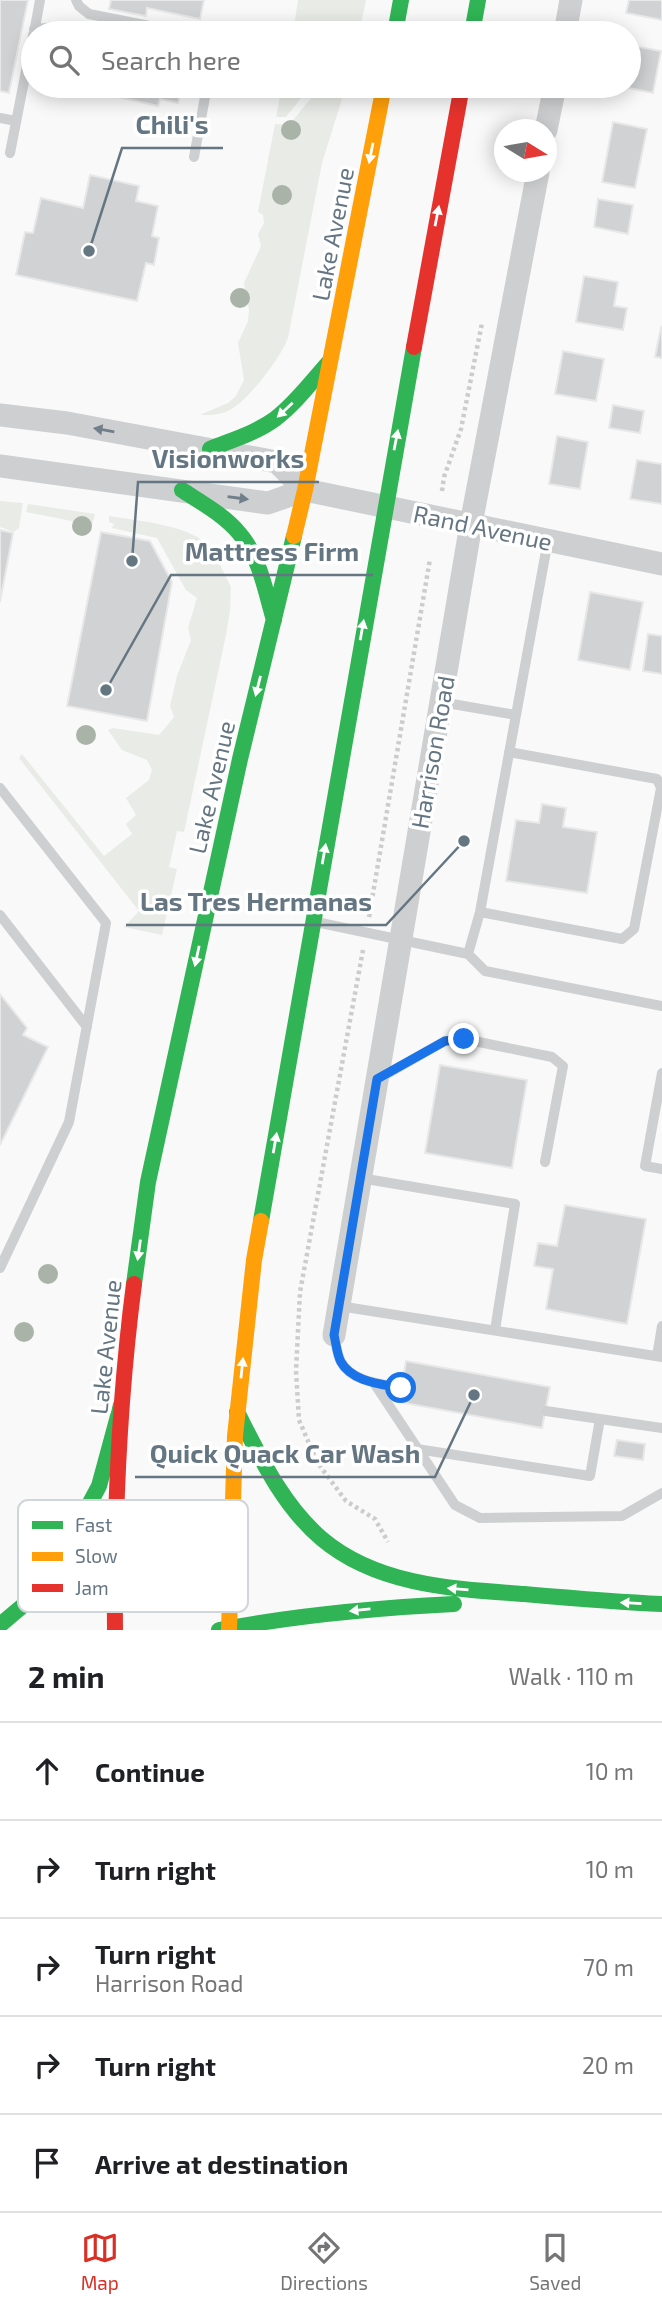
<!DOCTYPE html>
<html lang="en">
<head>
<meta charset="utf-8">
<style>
	:root { --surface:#fff; --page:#f2f2f2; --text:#202124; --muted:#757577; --line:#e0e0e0; --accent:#d93025 }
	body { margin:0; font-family:"Exo 2",sans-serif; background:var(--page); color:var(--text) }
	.compass { position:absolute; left:494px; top:119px; width:63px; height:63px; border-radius:50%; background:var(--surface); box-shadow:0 4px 18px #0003; rotate:101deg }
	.stop { position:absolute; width:21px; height:21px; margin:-16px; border:5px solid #1a73e8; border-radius:50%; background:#fff }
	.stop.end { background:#1a73e8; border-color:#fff; box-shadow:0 2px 7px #0008 }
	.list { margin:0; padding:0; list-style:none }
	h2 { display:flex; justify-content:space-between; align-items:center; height:91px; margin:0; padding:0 28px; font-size:30px }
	h2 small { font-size:23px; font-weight:400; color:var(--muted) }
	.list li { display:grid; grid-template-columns:46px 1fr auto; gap:21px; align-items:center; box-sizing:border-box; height:98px; padding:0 28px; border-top:2px solid var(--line) }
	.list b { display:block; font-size:26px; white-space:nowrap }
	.list p { margin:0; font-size:23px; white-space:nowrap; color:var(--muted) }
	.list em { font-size:23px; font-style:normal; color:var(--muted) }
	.icon { flex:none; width:38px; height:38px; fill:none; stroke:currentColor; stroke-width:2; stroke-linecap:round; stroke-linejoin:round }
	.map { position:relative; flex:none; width:662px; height:1630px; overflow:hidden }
	.search { position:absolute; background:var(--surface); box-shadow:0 4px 18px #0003; left:21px; right:21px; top:21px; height:77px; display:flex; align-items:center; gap:18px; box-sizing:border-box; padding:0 24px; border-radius:38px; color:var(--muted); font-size:26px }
	.sheet { height:581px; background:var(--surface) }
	nav { display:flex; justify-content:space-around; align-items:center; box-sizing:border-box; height:98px; border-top:2px solid var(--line); background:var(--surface); font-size:19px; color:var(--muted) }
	nav a { display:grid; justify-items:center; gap:4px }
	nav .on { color:var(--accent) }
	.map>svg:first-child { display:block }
	.green { fill:#e8ebe6 }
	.building { fill:#d0d2d3; stroke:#e8e8e8; stroke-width:2 }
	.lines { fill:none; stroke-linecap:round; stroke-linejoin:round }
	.path { stroke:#cbcccd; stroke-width:4.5; stroke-dasharray:3.5 3.5; stroke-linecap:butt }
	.lane { stroke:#cecfd0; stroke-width:10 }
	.street { stroke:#cecfd0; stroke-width:23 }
	.fast { stroke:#30b455; stroke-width:16 }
	.slow { stroke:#ff9f0a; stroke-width:16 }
	.jam { stroke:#e5322d; stroke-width:16 }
	.tree { fill:#a9b3a7 }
	.oneway { fill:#fff }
	.oneway2 { fill:#707f8b }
	.route { stroke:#1a73e8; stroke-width:9 }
	.labels { text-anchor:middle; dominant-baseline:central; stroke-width:7; stroke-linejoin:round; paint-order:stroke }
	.street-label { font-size:24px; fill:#657683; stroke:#fff }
	.key { fill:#fff; stroke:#d1d6da; stroke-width:2 }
	.key-label { font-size:19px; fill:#657683 }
	.leader { fill:none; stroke:#657683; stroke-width:2.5 }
	.callout-dot { fill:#657683; stroke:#fff; stroke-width:2.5 }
	.callout-label { font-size:26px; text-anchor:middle; font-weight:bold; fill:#657683; stroke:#fff; stroke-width:7; stroke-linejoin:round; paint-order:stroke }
</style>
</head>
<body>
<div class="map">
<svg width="662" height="1630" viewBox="0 0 662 1630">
	<rect width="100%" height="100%" fill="#f9f9f9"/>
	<path class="green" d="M298,0H366L359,33H293Z
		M282,86H315L301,98L286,117H276Z
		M323,86H346L322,163L288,338C280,359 248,401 228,411C219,415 209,415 200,415L228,403L236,396L244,380L238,343L248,321L249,310L244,283L261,246L258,234L264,223L263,215L258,212L275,124L289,125L316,92Z
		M0,501L23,503L19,528L14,532L0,527Z
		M28,504L95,514L92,525L26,512Z
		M109,516C138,521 194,525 212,549L204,554L209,564L218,561L231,587L230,611L226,635L184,832L177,831L169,867L177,869L162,935L124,927L139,911L19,758L22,754L104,856L132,834L126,824L136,815L126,798L149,780L152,770L147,760L122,750L108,730L113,728L159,735L174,717L170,706L177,676L191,640L188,628L197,598L186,590L157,538L112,528L114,524L109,522Z"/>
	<path class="building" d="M0,0H28L9,93L0,91Z
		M111,0H204L200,19L147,8L146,16L109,9Z
		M629,0H662V20L626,13Z
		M629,45L661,51L653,93L619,86H629Z
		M70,86H182L178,103L160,99L158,106Z
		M613,122L647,129L635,188L602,182Z
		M90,175L139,186L136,201L158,206L152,236L159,238L154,265L146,263L137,301L16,275L25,232L33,233L41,198L83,208Z
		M598,199L633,205L628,234L594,227Z
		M584,276L618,282L614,306L627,308L623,330L576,322Z
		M661,327L662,328V358L655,357Z
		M563,351L604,359L596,401L555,394Z
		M613,405L644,411L640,433L609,428Z
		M557,436L588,442L580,489L549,484Z
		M637,460L662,464V504L630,499Z
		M0,530L13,533L0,602Z
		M101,532L150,541L172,582L147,721L67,706Z
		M590,592L643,602L630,670L578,660Z
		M648,634L662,636V674L643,671Z
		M542,804L566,808L563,827L597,832L587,893L506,881L516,820L539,823Z
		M0,994L27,1028L23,1035L48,1047L0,1145Z
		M440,1065L527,1080L512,1168L425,1153Z
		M565,1205L646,1219L627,1324L546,1309L553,1269L534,1266L538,1243L557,1246Z
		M406,1361L550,1387L542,1428L399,1402Z
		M617,1440L645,1444L643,1460L614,1456Z"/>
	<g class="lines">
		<path class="path" d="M442,491L444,477L461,429L482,323
			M369,917L430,559
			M363,950L300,1292L296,1371L299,1420L317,1462L346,1501L375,1519L388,1542"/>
		<path class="lane" d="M76,0L79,6L89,14L185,33
			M34,29L72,26L102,33
			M34,33L40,0
			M0,118L16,121
			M10,153L33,35
			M194,157L207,86
			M441,702L516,715
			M0,788L106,923L69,1122L0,1268
			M480,912L622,939L634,929L661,788L657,779L509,752
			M0,915L87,1027
			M316,922L468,954L485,971L662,1006
			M468,954L480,912L548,540
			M662,1073L645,1166L662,1169
			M380,1078L445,1041L464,1039L552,1057L563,1066L545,1162
			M360,1178L515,1204L495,1330
			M339,1306L662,1357
			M334,1335C336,1343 337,1355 341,1362C352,1382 382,1384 401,1388
			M657,1356L662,1326
			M374,1383L455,1505L480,1518L622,1516L662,1493
			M546,1411L600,1419
			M417,1449L590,1476L600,1419L662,1428"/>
		<path class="street" d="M565,33L571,0
			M546,130L555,86
			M0,415L67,423L277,462L305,490
			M0,466L268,503L305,490
			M305,490L662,564
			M334,1335L471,524L538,172"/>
		<path class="fast" d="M395,33L401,0
			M472,33L478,0
			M210,449C232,440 256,433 275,419C296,403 312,381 329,362
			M182,490C202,503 224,515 239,533C260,557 265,590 274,620
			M261,1221L414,347
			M134,1284L148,1182L240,759L294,536
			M237,1412C260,1457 283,1506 322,1539C378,1586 455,1589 524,1594C570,1598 616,1602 662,1604
			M0,1625L32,1598L60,1559L99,1486L121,1405
			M219,1630C297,1615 375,1608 454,1604"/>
		<path class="slow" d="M294,536L305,490L384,86
			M229,1630L235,1436L254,1260L261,1221"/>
		<path class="jam" d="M414,347L462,86
			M115,1630C114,1514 119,1399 134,1284"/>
	</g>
	<g class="tree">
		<circle cx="291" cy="130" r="10"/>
		<circle cx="282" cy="195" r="10"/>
		<circle cx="240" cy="298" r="10"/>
		<circle cx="82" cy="526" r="10"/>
		<circle cx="86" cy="735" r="10"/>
		<circle cx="48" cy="1274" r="10"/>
		<circle cx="24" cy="1332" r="10"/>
	</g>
	<defs><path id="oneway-solid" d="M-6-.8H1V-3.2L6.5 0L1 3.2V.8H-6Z" transform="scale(1.75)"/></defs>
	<g class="oneway">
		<use href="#oneway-solid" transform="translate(371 153) rotate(101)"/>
		<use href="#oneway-solid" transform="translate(437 216) rotate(-79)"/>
		<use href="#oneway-solid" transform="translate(285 410) rotate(137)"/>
		<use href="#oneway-solid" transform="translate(396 440) rotate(-79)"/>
		<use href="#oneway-solid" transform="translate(362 630) rotate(-80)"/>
		<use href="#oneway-solid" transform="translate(258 686) rotate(104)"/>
		<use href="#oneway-solid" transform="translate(324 854) rotate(-80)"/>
		<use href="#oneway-solid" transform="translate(197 956) rotate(102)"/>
		<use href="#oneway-solid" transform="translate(275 1143) rotate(-80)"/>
		<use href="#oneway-solid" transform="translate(139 1250) rotate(98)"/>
		<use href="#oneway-solid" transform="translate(242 1368) rotate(-84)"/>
		<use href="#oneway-solid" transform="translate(458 1589) rotate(-175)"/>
		<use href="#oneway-solid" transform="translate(631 1603) rotate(-177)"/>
		<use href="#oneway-solid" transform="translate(360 1610) rotate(174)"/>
	</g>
	<g class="oneway2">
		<use href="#oneway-solid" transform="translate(104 430) rotate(-170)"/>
		<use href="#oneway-solid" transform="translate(238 498) rotate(8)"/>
	</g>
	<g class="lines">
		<path class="route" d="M401,1388C382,1384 352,1382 341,1362C337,1355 336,1343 334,1335L377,1079L445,1041L464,1039"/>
	</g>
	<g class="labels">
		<g class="street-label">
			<text transform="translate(332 234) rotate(-79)">Lake Avenue</text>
			<text transform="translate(483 527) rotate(12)">Rand Avenue</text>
			<text transform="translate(432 752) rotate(-80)">Harrison Road</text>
			<text transform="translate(211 787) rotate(-77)">Lake Avenue</text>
			<text transform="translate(105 1347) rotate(-84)">Lake Avenue</text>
		</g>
	</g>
	<rect x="18" y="1500" width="230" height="112" rx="10" class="key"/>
	<rect x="32" y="1521" width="31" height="8" fill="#30b455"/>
	<rect x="32" y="1552" width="31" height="9" fill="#ff9f0a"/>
	<rect x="32" y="1584" width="31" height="8" fill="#e5322d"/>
	<g class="key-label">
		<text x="75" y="1532">Fast</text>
		<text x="75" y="1563">Slow</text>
		<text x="75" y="1595">Jam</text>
	</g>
	<path class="leader" d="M89 251L122 148H223M132 561L138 482H319M106 690L171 575H373M464 841L386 925H126M474 1395L435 1477H135"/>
	<g class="callout-dot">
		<circle cx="89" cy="251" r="7"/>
		<circle cx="132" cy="561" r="7"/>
		<circle cx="106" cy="690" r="7"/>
		<circle cx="464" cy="841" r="7"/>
		<circle cx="474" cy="1395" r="7"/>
	</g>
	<g class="callout-label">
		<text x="172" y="134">Chili's</text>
		<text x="228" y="468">Visionworks</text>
		<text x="272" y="561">Mattress Firm</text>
		<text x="256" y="911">Las Tres Hermanas</text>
		<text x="285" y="1463">Quick Quack Car Wash</text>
	</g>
</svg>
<svg class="compass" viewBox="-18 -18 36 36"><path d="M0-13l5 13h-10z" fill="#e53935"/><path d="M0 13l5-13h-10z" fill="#757577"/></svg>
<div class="stop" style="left:401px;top:1388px"></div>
<div class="stop end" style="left:464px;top:1039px"></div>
<div class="search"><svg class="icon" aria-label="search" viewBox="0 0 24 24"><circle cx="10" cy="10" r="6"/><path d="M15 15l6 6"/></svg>Search here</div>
</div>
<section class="sheet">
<h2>2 min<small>Walk · 110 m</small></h2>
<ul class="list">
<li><svg class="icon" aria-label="ahead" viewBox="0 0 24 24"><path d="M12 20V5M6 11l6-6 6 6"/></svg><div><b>Continue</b></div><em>10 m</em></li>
<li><svg class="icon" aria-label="right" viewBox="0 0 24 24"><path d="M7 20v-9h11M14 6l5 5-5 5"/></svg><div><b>Turn right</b></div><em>10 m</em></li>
<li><svg class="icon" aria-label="right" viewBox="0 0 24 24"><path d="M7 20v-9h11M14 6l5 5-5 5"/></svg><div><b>Turn right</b><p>Harrison Road</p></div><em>70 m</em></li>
<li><svg class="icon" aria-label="right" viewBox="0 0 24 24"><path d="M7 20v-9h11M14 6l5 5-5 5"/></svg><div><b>Turn right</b></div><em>20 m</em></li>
<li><svg class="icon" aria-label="arrive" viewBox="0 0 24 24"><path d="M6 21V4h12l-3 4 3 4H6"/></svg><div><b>Arrive at destination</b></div></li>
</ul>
</section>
<nav>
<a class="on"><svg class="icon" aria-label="map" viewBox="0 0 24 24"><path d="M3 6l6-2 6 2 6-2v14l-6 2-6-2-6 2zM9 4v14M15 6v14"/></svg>Map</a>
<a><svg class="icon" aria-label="directions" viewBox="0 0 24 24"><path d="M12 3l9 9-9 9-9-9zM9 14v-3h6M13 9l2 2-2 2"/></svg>Directions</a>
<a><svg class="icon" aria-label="saved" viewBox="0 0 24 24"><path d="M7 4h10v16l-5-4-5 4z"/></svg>Saved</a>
</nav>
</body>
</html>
